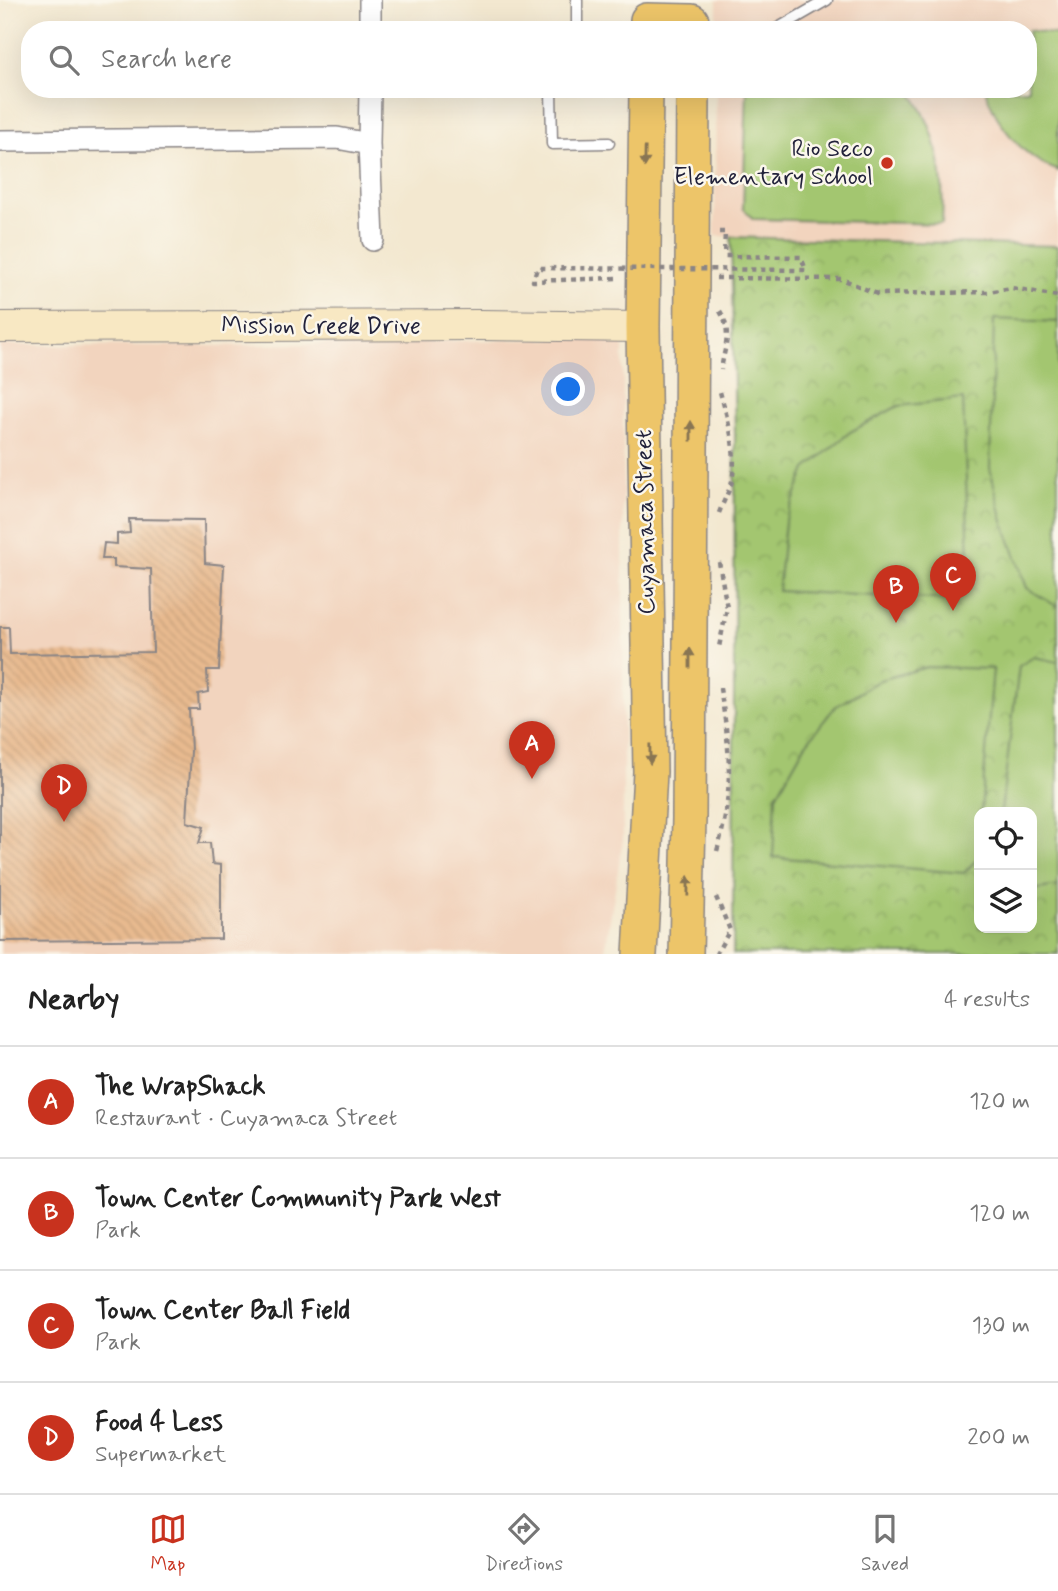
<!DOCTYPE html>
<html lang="en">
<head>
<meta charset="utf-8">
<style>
	:root { --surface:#fff; --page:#f6f6f6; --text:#222; --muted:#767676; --line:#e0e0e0; --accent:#c8321e }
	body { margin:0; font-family:Mynerve,sans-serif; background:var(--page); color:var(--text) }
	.controls { position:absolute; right:21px; bottom:21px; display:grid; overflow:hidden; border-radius:14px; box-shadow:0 7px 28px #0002 }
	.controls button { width:63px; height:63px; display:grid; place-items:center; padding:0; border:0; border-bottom:2px solid var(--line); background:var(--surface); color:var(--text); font:35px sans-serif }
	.you { position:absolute; left:569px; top:390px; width:24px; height:24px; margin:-18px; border:5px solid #fff; border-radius:50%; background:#1a73e8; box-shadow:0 0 0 10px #1a73e833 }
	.badge { display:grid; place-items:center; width:46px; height:46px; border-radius:50%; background:var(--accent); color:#fff; font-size:23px; font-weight:700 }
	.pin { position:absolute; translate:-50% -58px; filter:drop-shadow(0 2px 4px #0008) }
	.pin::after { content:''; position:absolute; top:37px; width:24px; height:21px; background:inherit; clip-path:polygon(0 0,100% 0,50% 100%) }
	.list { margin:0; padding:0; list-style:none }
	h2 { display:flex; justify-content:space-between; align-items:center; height:91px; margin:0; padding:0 28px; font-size:30px }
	h2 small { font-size:23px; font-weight:400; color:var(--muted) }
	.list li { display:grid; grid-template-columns:46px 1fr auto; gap:21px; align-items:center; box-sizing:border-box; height:112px; padding:0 28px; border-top:2px solid var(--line) }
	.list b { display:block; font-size:26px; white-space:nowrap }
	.list p { margin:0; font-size:23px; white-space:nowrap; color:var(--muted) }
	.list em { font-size:23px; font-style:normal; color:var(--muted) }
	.icon { flex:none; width:38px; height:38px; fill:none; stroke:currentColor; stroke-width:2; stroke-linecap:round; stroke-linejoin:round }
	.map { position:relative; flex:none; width:1058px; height:954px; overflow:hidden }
	.search { position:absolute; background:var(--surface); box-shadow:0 7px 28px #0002; left:21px; right:21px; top:21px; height:77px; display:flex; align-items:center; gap:18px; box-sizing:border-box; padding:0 24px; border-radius:28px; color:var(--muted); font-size:26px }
	.sheet { height:539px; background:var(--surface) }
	nav { display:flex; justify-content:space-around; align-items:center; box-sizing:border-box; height:98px; border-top:2px solid var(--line); background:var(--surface); font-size:19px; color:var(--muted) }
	nav a { display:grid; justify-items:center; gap:4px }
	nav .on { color:var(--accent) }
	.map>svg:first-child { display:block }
	.built { fill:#f2d4be }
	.park { fill:url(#park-crowns); stroke:#627456; stroke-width:2; fill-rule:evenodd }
	.garden { fill:#a3c670; stroke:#627456; stroke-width:2 }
	.building { fill:url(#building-back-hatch) }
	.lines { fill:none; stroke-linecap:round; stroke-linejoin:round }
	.lane-casing { stroke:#8a8586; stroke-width:13 }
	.street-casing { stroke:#8a8586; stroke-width:24 }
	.secondary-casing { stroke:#8a8586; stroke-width:32 }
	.primary-casing { stroke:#8a8586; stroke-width:36 }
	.path { stroke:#8a8586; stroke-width:4.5; stroke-dasharray:5 5; stroke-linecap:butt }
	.lane { stroke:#fff; stroke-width:10 }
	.street { stroke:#fff; stroke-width:21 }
	.secondary { stroke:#f8e8c3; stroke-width:30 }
	.primary { stroke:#edc569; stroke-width:33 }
	.path-bridge { stroke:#8a8586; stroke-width:4.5; stroke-dasharray:5 5; stroke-linecap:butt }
	.oneway { fill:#887452 }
	.poi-dot { fill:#c8321e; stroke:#fbf7ec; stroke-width:2.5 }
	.labels { text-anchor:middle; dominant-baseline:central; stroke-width:5; stroke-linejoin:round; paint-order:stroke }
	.poi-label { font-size:24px; fill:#22223b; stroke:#fbf7ec; text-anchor:end }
	.street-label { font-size:24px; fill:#22223b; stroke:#fbf7ec }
</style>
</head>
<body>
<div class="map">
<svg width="1058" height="954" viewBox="0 0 1058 954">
	<defs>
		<pattern id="park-crowns" width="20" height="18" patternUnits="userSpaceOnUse" patternTransform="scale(1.75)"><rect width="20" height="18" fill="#a3c670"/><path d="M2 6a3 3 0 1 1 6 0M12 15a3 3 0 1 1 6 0" fill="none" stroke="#8caa62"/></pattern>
		<pattern id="building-back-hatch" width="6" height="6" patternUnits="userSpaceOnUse" patternTransform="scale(1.75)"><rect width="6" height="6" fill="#e8ba8f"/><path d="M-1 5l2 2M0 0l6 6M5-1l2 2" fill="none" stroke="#c7a07c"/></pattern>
	</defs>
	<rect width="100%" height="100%" fill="#fbf7ec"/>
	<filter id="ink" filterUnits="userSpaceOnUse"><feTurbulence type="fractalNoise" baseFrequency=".0143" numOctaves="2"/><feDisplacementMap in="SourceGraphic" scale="14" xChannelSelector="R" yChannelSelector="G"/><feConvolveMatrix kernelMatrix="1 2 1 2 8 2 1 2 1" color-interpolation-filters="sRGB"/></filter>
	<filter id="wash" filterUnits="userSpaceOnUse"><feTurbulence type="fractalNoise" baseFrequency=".00686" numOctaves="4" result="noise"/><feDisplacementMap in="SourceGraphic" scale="28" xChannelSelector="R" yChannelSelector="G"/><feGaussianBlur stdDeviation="1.57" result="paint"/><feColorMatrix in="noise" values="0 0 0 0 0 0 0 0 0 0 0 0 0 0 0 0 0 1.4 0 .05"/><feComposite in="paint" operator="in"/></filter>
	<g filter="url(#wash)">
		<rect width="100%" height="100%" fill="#f3e8d0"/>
		<path class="built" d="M717,0H1058V246L715,236L716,89H1028V30H717Z
			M623,338V839L605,951L425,954H0V345L213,346Z"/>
		<path class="park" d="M731,237L1058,246V954H733L735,434ZM979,812H1032V928H979Z"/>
		<path class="garden" d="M1028,30L1058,35V171C1022,157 997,126 985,89H1028Z
			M747,89H908C939,127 945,176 942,224L753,219L743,208Z
			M994,319L1058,322V607L1027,588L1002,518L990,468Z
			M963,399L970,585L953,600L778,591L785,522L806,469L850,432L898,406Z
			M1034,657L1058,662V886L1032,890V812H1001L1019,666Z
			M927,667L993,669L981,812H979L977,859L964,873L773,857L776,796L805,745L835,707L880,680Z"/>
		<g id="blocks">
			<path class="building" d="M129,519L204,520L205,563L224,565L219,670H207L208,692L198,694L199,709H189L191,751L187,822L204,827L199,843H210L212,864L221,865V939L0,941V627H9L10,654L153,652L151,569L114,567V559H102L104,543L117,544V534L130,533Z"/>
		</g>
	</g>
	<g filter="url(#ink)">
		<use href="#blocks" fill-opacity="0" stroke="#8a8586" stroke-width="2"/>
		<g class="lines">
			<defs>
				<path id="lane" d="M577,30V0
					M775,30L827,0
					M551,89L552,144L609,143"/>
				<path id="street" d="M370,30V0
					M370,89L369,144L373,240
					M0,141L337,138L369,144"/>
				<path id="secondary" d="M0,327L480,325L643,327"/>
				<path id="primary" d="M647,20L692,21
					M640,954L650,772L643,327L646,89
					M686,954L689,818L693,89"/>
			</defs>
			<use href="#lane" class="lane-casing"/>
			<use href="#street" class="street-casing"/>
			<use href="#secondary" class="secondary-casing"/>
			<use href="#primary" class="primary-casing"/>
			<path class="path" d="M719,232H725L724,256
				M716,278L842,279L877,294L988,292L1012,288L1058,296
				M720,311C733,333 724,348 721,370
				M719,513C723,502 729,492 732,481C738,452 728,420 720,392
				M719,562L727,608L719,647
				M717,851C735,789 730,745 719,683
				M716,897L730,930L716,954"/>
			<use href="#lane" class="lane"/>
			<use href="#street" class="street"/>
			<use href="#secondary" class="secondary"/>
			<use href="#primary" class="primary"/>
			<path class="path-bridge" d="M616,278L533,281L537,268L806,270L801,257L724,256"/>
		</g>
		<defs><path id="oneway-solid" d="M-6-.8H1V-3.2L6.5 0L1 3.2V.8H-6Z" transform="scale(1.75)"/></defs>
		<g class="oneway">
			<use href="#oneway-solid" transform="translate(645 157) rotate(91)"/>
			<use href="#oneway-solid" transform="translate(691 431) rotate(-90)"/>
			<use href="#oneway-solid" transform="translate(690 658) rotate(-90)"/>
			<use href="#oneway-solid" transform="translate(650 754) rotate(89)"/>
			<use href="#oneway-solid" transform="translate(688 886) rotate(-89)"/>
		</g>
	</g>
	<circle class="poi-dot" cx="887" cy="163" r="7"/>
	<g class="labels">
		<g class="poi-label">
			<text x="873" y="149">Rio Seco<tspan x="873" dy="28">Elementary School</tspan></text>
		</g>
		<g class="street-label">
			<text x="321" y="326">Mission Creek Drive</text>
			<text transform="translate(646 522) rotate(-91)">Cuyamaca Street</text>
		</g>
	</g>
</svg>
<div class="controls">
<button><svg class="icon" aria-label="locate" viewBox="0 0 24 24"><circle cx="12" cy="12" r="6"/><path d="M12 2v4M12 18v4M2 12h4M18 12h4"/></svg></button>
<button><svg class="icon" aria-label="layers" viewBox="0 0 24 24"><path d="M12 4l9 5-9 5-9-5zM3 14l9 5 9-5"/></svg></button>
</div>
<div class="you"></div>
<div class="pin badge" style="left:532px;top:779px">A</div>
<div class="pin badge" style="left:896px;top:623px">B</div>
<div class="pin badge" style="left:953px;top:611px">C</div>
<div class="pin badge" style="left:64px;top:822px">D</div>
<div class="search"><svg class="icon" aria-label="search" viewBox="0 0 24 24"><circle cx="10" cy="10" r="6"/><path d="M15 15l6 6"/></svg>Search here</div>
</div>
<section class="sheet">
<h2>Nearby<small>4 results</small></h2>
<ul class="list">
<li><span class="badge">A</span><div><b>The WrapShack</b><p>Restaurant · Cuyamaca Street</p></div><em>120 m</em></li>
<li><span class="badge">B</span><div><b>Town Center Community Park West</b><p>Park</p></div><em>120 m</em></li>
<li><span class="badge">C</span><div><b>Town Center Ball Field</b><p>Park</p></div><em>130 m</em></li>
<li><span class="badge">D</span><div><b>Food 4 Less</b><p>Supermarket</p></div><em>200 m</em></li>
</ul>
</section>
<nav>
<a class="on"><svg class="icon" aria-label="map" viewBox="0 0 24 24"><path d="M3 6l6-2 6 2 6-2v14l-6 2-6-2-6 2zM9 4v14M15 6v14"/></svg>Map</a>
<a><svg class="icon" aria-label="directions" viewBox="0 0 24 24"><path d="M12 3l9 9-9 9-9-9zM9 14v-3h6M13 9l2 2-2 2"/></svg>Directions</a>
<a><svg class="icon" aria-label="saved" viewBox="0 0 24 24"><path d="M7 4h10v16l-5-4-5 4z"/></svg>Saved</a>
</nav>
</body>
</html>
